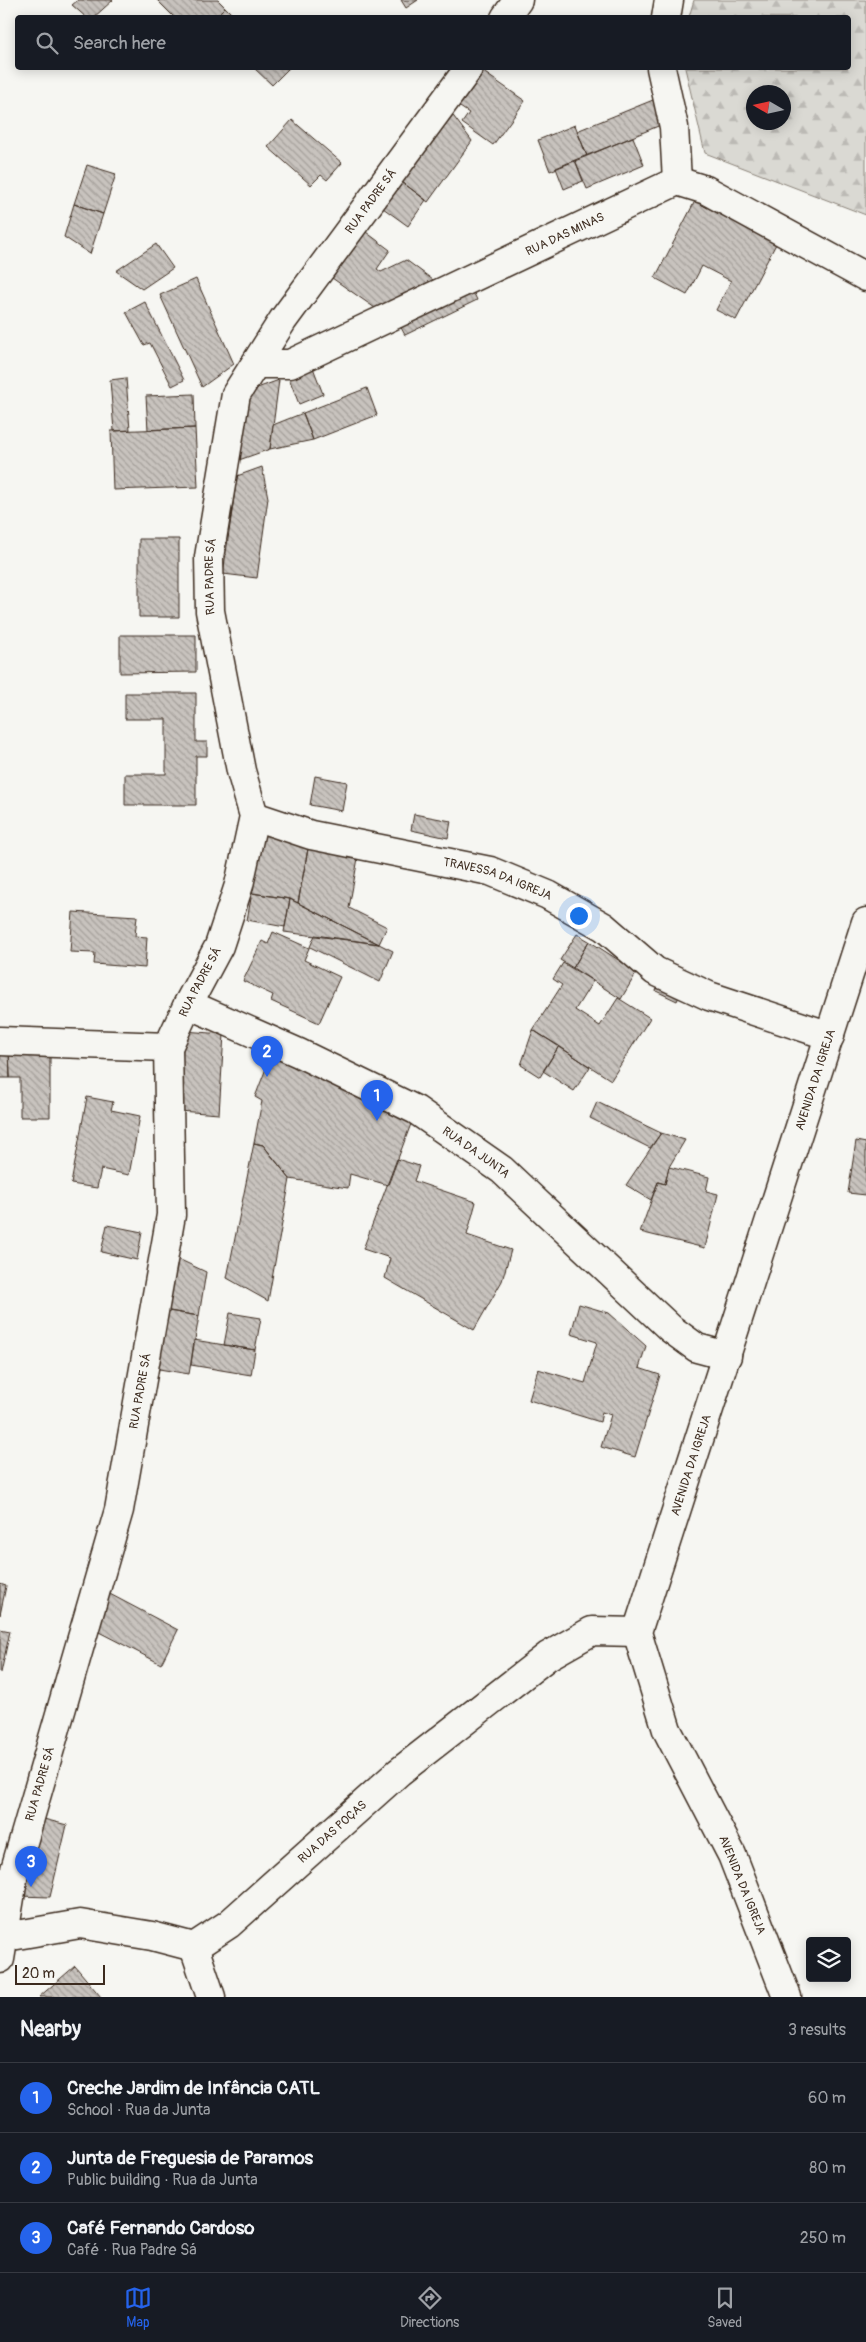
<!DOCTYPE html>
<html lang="en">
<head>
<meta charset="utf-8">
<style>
	:root { --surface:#171b24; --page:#242831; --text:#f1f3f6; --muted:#9ea1a6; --line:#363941; --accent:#2563eb }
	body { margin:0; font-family:Pangolin,sans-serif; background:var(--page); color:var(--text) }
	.controls { position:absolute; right:15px; bottom:15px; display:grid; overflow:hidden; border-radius:5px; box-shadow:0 2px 12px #0003 }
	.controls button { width:45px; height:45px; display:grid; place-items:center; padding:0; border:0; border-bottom:1px solid var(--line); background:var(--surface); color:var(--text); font:25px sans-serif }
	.compass { position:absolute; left:746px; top:85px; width:45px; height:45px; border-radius:50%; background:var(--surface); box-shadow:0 2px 12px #0003; rotate:279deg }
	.scale { position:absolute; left:15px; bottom:12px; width:90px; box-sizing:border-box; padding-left:5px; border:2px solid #3b2a1e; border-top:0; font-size:14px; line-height:18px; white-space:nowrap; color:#3b2a1e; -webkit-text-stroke:4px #f6f6f2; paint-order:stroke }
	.you { position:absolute; left:578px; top:915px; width:18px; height:18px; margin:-12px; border:4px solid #fff; border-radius:50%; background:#1a73e8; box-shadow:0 0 0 8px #1a73e833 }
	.badge { display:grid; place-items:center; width:32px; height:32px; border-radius:50%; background:var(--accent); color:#fff; font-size:16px; font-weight:700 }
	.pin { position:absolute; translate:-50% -41px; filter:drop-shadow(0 1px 2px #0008) }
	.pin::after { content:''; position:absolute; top:26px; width:18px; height:15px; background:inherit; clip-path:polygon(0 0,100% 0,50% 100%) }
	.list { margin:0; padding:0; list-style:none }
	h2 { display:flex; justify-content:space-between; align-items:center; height:65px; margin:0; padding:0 20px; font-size:21px }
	h2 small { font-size:16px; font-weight:400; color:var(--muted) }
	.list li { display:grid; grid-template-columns:32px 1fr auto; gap:15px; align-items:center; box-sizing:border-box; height:70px; padding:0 20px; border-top:1px solid var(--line) }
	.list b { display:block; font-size:19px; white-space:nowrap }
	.list p { margin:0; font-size:16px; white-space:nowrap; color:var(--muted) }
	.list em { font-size:16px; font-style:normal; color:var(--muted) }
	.icon { flex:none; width:28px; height:28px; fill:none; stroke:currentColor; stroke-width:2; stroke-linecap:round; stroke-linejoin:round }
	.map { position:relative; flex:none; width:866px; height:1997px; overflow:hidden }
	.search { position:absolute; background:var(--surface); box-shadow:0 2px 12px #0003; left:15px; right:15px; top:15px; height:55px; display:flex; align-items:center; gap:12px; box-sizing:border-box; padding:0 18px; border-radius:5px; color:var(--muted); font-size:19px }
	.sheet { height:275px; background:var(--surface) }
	nav { display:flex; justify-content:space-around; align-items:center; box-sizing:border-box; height:70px; border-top:1px solid var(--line); background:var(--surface); font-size:14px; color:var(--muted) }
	nav a { display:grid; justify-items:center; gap:2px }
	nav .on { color:var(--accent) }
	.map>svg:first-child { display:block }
	.forest { fill:url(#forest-firs); stroke:#8a8278; fill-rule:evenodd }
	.building { fill:url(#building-back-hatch); stroke:#3b2a1e }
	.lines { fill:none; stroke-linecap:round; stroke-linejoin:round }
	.minor-casing { stroke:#3b2a1e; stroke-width:31 }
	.tertiary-casing { stroke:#3b2a1e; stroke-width:31 }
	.minor { stroke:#f6f6f2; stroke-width:28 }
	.tertiary { stroke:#f6f6f2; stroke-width:28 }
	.labels { text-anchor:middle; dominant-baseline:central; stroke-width:4; stroke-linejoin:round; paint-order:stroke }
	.street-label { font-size:12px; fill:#3b2a1e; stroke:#f6f6f2 }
</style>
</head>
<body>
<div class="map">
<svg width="866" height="1997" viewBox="0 0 866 1997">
	<defs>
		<pattern id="forest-firs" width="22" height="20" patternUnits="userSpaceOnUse" patternTransform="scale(1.25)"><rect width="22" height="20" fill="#dad9d3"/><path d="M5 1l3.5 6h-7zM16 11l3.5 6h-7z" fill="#bcbab5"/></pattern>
		<pattern id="building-back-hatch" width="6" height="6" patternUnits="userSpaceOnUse" patternTransform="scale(1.25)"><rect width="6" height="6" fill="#c8c3be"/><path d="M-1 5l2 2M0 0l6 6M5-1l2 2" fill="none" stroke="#a49f9a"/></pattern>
	</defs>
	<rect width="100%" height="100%" fill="#f6f6f2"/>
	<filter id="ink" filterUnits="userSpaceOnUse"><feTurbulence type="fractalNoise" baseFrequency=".02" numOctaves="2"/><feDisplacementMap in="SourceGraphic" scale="10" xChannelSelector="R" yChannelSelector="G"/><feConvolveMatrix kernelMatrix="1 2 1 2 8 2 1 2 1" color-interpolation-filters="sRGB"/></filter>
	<g filter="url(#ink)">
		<path class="forest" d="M694,0H866V215L705,153L685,68H848V18L689,17ZM754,92H784V122H754Z"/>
		<path class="building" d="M78,0H113L93,18H87L72,5Z
			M157,0H218L225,7L214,18H175Z
			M401,0H418L406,8Z
			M225,7L236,18H214Z
			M254,68H289L272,85Z
			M482,71L525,101L493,145L462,123L469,113L457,105Z
			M653,100L663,124L587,156L577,131Z
			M451,113L472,141L428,202L402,182Z
			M292,120L342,163L327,180L321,175L311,185L268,147Z
			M575,125L587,156L550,171L538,140Z
			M633,137L644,165L587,189L575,160Z
			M575,160L583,181L564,189L556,168Z
			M87,165L116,174L103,214L74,204Z
			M402,182L426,200L408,226L383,208Z
			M695,201L776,244L736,320L716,310L731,281L702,266L687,295L655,278Z
			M74,204L103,214L90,254L64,237Z
			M366,232L390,250L377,269L381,272L406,260L433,280L375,308L332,278Z
			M156,244L173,268L142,289L116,271Z
			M196,279L234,364L202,387L160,295Z
			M471,287L477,300L405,335L398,322Z
			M145,302L184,380L172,386L150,343L144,345L126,312Z
			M312,365L323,394L299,404L289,378Z
			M126,378L130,430L114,431L110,380Z
			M279,380L270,449L239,460L249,391Z
			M367,388L377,415L313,440L303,413Z
			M194,394L195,428L148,430L146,396Z
			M303,413L313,440L270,449L273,425Z
			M195,428L198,487L113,490L111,431Z
			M262,467L268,498L257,578L223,574L237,476Z
			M139,539H179V617H139Z
			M120,635H196V672L120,673Z
			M125,693H196V742H207V756H196V805H125V774H166V719H125Z
			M315,776L347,782L342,811L310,805Z
			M414,814L451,821L448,838L411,830Z
			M264,825L310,838L298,903L290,899L252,893Z
			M310,838L360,847L349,908L387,927L379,944L298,903Z
			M252,893L290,899L285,927L247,920Z
			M290,899L298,903L379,944L284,932Z
			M73,912L137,916L135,936L147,937L145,968L94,964L95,953L70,952Z
			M273,932L309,948L304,960L340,977L319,1023L271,1001L273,995L243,981L262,941L268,944Z
			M577,934L589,941L573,968L560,960Z
			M315,935L379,944L393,951L380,982L310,947Z
			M589,941L637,972L621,999L573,968Z
			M563,963L593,981L575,1010L600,1026L618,998L650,1018L611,1080L533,1030L562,985L553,979Z
			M661,979L683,988L677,1001L656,991Z
			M533,1030L559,1046L540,1077L521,1065Z
			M184,1031L224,1034L219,1114L179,1111Z
			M559,1046L590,1067L574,1091L543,1071Z
			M0,1047H9L10,1078H0Z
			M9,1047H50V1117H20V1078H10Z
			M272,1053L414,1116L388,1185L350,1174L348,1188L290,1179L263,1145L254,1143L262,1101L255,1097Z
			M87,1097L113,1102L111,1110L140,1116L129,1175L101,1169L97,1188L71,1184Z
			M597,1102L661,1133L650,1148L590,1118Z
			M661,1133L685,1140L669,1167L665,1184L658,1182L651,1200L626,1185Z
			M856,1141L866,1143V1195L848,1193Z
			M254,1143L263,1145L290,1179L268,1301L227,1278Z
			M397,1159L419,1166L414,1181L476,1202L467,1235L511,1250L502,1281L474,1330L385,1278L390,1258L363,1249Z
			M669,1167L709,1177L706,1191L718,1194L705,1248L640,1232L658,1182L665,1184Z
			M107,1225L142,1232L137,1260L101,1252Z
			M172,1256L206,1272L199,1316L163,1310Z
			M579,1304L609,1313L646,1346L639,1368L660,1375L635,1457L601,1447L611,1415L602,1412L600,1422L529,1400L538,1369L585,1383L597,1342L571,1334Z
			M163,1310L199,1316L189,1374L153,1368Z
			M230,1313L261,1318L255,1350L224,1345Z
			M194,1340L255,1350L251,1375L191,1365Z
			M0,1584L6,1586L0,1615Z
			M106,1592L178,1630L161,1664L95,1630Z
			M0,1629L10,1631L1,1673H0Z
			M36,1817L67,1825L50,1897L17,1896Z
			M75,1966L101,1997H39Z"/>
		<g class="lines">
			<defs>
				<g id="minor">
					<path d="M666,18L669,0"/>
					<path d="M661,68L674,127L677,181"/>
					<path id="s1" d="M256,364H290L677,181L706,190L866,277"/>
					<path id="s2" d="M254,816L311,835L490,871L548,895L604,927L655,971L709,996L830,1036"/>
					<path id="s3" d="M188,1004L299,1053L416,1110L502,1170L671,1329L697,1348L727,1356"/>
					<path d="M0,1041L168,1047"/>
					<path id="s4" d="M0,1938L80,1924L152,1936L194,1947L229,1924L399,1772L548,1656L592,1631L637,1632"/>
					<path d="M194,1947L211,1997"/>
					<path id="s5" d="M787,1997L732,1855L667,1730L637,1632L866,922"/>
				</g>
				<g id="tertiary">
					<path d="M505,18L518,0"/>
					<path id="s6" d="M0,1959L14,1873L119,1510L171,1215L168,1047L188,1004L219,946L239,885L254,816L241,771L210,611L209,557L236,394L283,320L469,68"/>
				</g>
			</defs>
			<use href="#minor" class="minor-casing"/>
			<use href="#tertiary" class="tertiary-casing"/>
			<use href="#minor" class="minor"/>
			<use href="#tertiary" class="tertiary"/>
		</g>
	</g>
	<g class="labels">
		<g class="street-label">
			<text stroke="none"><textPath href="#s6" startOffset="1845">RUA PADRE SÁ</textPath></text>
			<text stroke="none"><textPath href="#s1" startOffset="338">RUA DAS MINAS</textPath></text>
			<text stroke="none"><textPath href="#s6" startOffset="1425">RUA PADRE SÁ</textPath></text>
			<text stroke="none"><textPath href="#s2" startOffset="252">TRAVESSA DA IGREJA</textPath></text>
			<text stroke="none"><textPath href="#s6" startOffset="1005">RUA PADRE SÁ</textPath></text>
			<text stroke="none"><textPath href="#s5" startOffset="976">AVENIDA DA IGREJA</textPath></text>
			<text stroke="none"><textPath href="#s3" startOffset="325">RUA DA JUNTA</textPath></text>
			<text stroke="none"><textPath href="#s6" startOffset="586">RUA PADRE SÁ</textPath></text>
			<text stroke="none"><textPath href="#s5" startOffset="571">AVENIDA DA IGREJA</textPath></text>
			<text stroke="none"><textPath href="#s6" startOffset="180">RUA PADRE SÁ</textPath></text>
			<text stroke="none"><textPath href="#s4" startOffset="378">RUA DAS POÇAS</textPath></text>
			<text transform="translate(742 1885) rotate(68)">AVENIDA DA IGREJA</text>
		</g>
	</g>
</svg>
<div class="controls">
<button><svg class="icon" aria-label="layers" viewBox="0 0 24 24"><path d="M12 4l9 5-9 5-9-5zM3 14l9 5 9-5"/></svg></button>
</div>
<svg class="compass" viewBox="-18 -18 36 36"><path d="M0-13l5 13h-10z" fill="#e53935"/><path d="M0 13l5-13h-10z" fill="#9ea1a6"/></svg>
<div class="scale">20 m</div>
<div class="you"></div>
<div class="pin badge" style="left:377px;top:1121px">1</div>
<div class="pin badge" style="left:267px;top:1077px">2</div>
<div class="pin badge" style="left:31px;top:1887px">3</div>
<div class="search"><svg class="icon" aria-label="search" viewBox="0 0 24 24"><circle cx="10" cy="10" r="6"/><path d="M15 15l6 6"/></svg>Search here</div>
</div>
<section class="sheet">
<h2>Nearby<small>3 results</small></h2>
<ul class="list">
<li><span class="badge">1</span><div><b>Creche Jardim de Infância CATL</b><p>School · Rua da Junta</p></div><em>60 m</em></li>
<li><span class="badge">2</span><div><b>Junta de Freguesia de Paramos</b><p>Public building · Rua da Junta</p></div><em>80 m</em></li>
<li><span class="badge">3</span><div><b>Café Fernando Cardoso</b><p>Café · Rua Padre Sá</p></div><em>250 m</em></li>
</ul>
</section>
<nav>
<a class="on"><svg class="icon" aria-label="map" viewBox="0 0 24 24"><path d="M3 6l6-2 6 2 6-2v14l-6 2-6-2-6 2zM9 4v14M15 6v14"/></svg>Map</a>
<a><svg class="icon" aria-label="directions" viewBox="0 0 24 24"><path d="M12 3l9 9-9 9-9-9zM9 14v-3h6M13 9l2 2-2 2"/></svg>Directions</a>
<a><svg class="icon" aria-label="saved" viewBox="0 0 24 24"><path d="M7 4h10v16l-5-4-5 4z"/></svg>Saved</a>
</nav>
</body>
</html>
